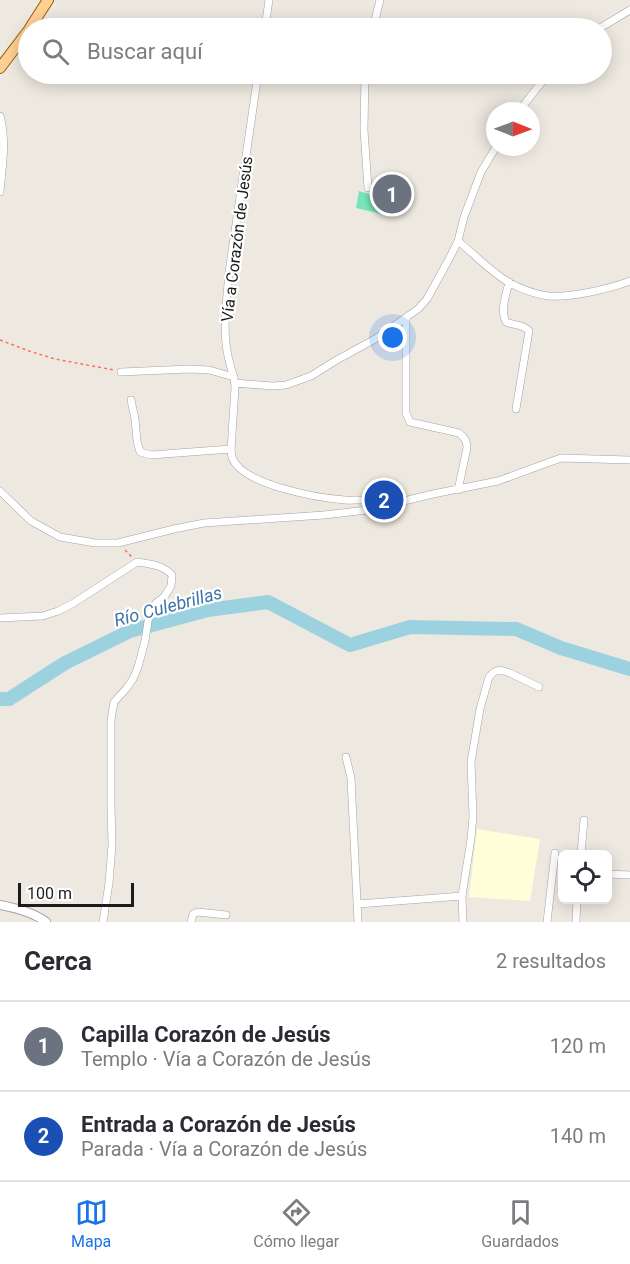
<!DOCTYPE html>
<html lang="es">
<head>
<meta charset="utf-8">
<style>
	:root { --surface:#fff; --page:#f2f2f3; --text:#2b2b33; --muted:#7c7c81; --line:#e1e1e2; --accent:#1a73e8 }
	body { margin:0; font-family:Roboto,sans-serif; background:var(--page); color:var(--text) }
	.controls { position:absolute; right:18px; bottom:18px; display:grid; overflow:hidden; border-radius:9px; box-shadow:0 3px 15px #0003 }
	.controls button { width:54px; height:54px; display:grid; place-items:center; padding:0; border:0; border-bottom:2px solid var(--line); background:var(--surface); color:var(--text); font:30px sans-serif }
	.compass { position:absolute; left:486px; top:102px; width:54px; height:54px; border-radius:50%; background:var(--surface); box-shadow:0 3px 15px #0003; rotate:91deg }
	.scale { position:absolute; left:18px; bottom:15px; width:116px; box-sizing:border-box; padding-left:6px; border:3px solid #1c1c1c; border-top:0; font-size:16px; line-height:21px; white-space:nowrap; color:#1c1c1c; -webkit-text-stroke:4px #fff; paint-order:stroke }
	.you { position:absolute; left:393px; top:338px; width:21px; height:21px; margin:-15px; border:4px solid #fff; border-radius:50%; background:#1a73e8; box-shadow:0 0 0 9px #1a73e833 }
	.badge { display:grid; place-items:center; width:39px; height:39px; border-radius:50%; background:var(--accent); color:#fff; font-size:20px; font-weight:700 }
	.pin { position:absolute; translate:-50% -50%; border:3px solid #fff; box-shadow:0 2px 6px #0006 }
	.list { margin:0; padding:0; list-style:none }
	h2 { display:flex; justify-content:space-between; align-items:center; height:78px; margin:0; padding:0 24px; font-size:26px }
	h2 small { font-size:20px; font-weight:400; color:var(--muted) }
	.list li { display:grid; grid-template-columns:39px 1fr auto; gap:18px; align-items:center; box-sizing:border-box; height:90px; padding:0 24px; border-top:2px solid var(--line) }
	.list b { display:block; font-size:22px; white-space:nowrap }
	.list p { margin:0; font-size:20px; white-space:nowrap; color:var(--muted) }
	.list em { font-size:20px; font-style:normal; color:var(--muted) }
	.icon { flex:none; width:33px; height:33px; fill:none; stroke:currentColor; stroke-width:2; stroke-linecap:round; stroke-linejoin:round }
	.map { position:relative; flex:none; width:630px; height:922px; overflow:hidden }
	.search { position:absolute; background:var(--surface); box-shadow:0 3px 15px #0003; left:18px; right:18px; top:18px; height:66px; display:flex; align-items:center; gap:15px; box-sizing:border-box; padding:0 21px; border-radius:33px; color:var(--muted); font-size:22px }
	.sheet { height:258px; background:var(--surface) }
	nav { display:flex; justify-content:space-around; align-items:center; box-sizing:border-box; height:84px; border-top:2px solid var(--line); background:var(--surface); font-size:16px; color:var(--muted) }
	nav a { display:grid; justify-items:center; gap:3px }
	nav .on { color:var(--accent) }
	.map>svg:first-child { display:block }
	.education { fill:#fffed8 }
	.pitch { fill:#76e5b8 }
	.lines { fill:none; stroke-linecap:round; stroke-linejoin:round }
	.river { stroke:#9cd2e0; stroke-width:14 }
	.minor-casing { stroke:#a3a3a3; stroke-width:8 }
	.tertiary-casing { stroke:#a3a3a3; stroke-width:10 }
	.primary-casing { stroke:#936000; stroke-width:12 }
	.path { stroke:#ff6e60; stroke-width:1.5; stroke-dasharray:3 3; stroke-linecap:butt }
	.minor { stroke:#fff; stroke-width:7 }
	.tertiary { stroke:#fff; stroke-width:8 }
	.primary { stroke:#ffcf94; stroke-width:10 }
	.labels { text-anchor:middle; dominant-baseline:central; stroke-width:4.5; stroke-linejoin:round; paint-order:stroke }
	.street-label { font-size:16px; fill:#1c1c1c; stroke:#fff }
	.water-label { font-size:18px; font-style:italic; fill:#3f76aa; stroke:#fff }
</style>
</head>
<body>
<div class="map">
<svg width="630" height="922" viewBox="0 0 630 922">
	<rect width="100%" height="100%" fill="#eee9e0"/>
	<path class="education" d="M477,829L540,839L530,901L469,897Z"/>
	<path class="pitch" d="M359,191L395,202L390,216L356,208Z"/>
	<g class="lines">
		<path class="river" d="M0,699H9L65,663L130,631L208,610L268,602L350,645L410,627L516,629L561,648L630,669"/>
		<defs>
			<path id="minor" d="M265,28L269,0
				M373,28L380,0
				M600,28L630,10
				M258,74L229,272C227,299 222,329 228,356C230,367 235,377 235,388C234,404 233,419 232,434C232,441 230,451 232,457C241,485 319,498 345,500C358,501 370,497 380,507
				M365,74L364,130L368,188
				M519,111L548,74
				M0,116C7,141 2,167 0,192
				M458,241C474,254 490,271 508,282C519,288 535,294 548,296C570,298 609,289 630,281
				M509,282C506,295 500,310 506,322C513,325 525,325 529,331L516,409
				M406,318V413L410,422L459,433C465,438 467,441 467,448L458,490
				M121,372L189,369L209,370L234,377
				M235,383L273,386L286,385L311,376L335,361L375,339L418,309L427,299L449,259L458,241L464,217L481,172L496,147
				M131,400L135,419L137,441L140,452L151,455L231,449
				M0,491L31,521L60,537L95,543H118L174,529L204,523L324,515L367,510L433,494L498,481L561,458L630,460
				M0,618L43,616L58,611L72,604L137,562C150,564 163,565 172,575L171,586L164,597L156,603L149,615L145,641L138,667L133,679L126,689L114,702L111,720V806L112,845L109,883L103,922
				M346,757L351,778L358,922
				M581,854L584,820
				M608,874L630,875
				M358,904L462,896
				M191,922L193,914L198,912L226,915
				M463,922L462,896L471,839L473,816L471,762L480,709L489,677L494,672L500,670L510,673L539,687
				M547,922L555,853
				M576,922L577,900"/>
			<path id="tertiary" d="M0,905C16,908 33,912 46,922"/>
			<path id="primary" d="M30,28L48,0
				M0,68L28,31"/>
		</defs>
		<use href="#minor" class="minor-casing"/>
		<use href="#tertiary" class="tertiary-casing"/>
		<use href="#primary" class="primary-casing"/>
		<path class="path" d="M0,340L29,351L55,359L114,370
			M125,550L132,557"/>
		<use href="#minor" class="minor"/>
		<use href="#tertiary" class="tertiary"/>
		<use href="#primary" class="primary"/>
	</g>
	<g class="labels">
		<g class="street-label">
			<text transform="translate(237 239) rotate(-83)">Vía a Corazón de Jesús</text>
		</g>
		<g class="water-label">
			<text transform="translate(168 606) rotate(-15)">Río Culebrillas</text>
		</g>
	</g>
</svg>
<div class="controls">
<button><svg class="icon" aria-label="locate" viewBox="0 0 24 24"><circle cx="12" cy="12" r="6"/><path d="M12 2v4M12 18v4M2 12h4M18 12h4"/></svg></button>
</div>
<svg class="compass" viewBox="-18 -18 36 36"><path d="M0-13l5 13h-10z" fill="#e53935"/><path d="M0 13l5-13h-10z" fill="#7c7c81"/></svg>
<div class="scale">100 m</div>
<div class="you"></div>
<div class="pin badge" style="left:392px;top:194px;background:#6b7280">1</div>
<div class="pin badge" style="left:384px;top:500px;background:#1a4fb4">2</div>
<div class="search"><svg class="icon" aria-label="search" viewBox="0 0 24 24"><circle cx="10" cy="10" r="6"/><path d="M15 15l6 6"/></svg>Buscar aquí</div>
</div>
<section class="sheet">
<h2>Cerca<small>2 resultados</small></h2>
<ul class="list">
<li><span class="badge" style="background:#6b7280">1</span><div><b>Capilla Corazón de Jesús</b><p>Templo · Vía a Corazón de Jesús</p></div><em>120 m</em></li>
<li><span class="badge" style="background:#1a4fb4">2</span><div><b>Entrada a Corazón de Jesús</b><p>Parada · Vía a Corazón de Jesús</p></div><em>140 m</em></li>
</ul>
</section>
<nav>
<a class="on"><svg class="icon" aria-label="map" viewBox="0 0 24 24"><path d="M3 6l6-2 6 2 6-2v14l-6 2-6-2-6 2zM9 4v14M15 6v14"/></svg>Mapa</a>
<a><svg class="icon" aria-label="directions" viewBox="0 0 24 24"><path d="M12 3l9 9-9 9-9-9zM9 14v-3h6M13 9l2 2-2 2"/></svg>Cómo llegar</a>
<a><svg class="icon" aria-label="saved" viewBox="0 0 24 24"><path d="M7 4h10v16l-5-4-5 4z"/></svg>Guardados</a>
</nav>
</body>
</html>
